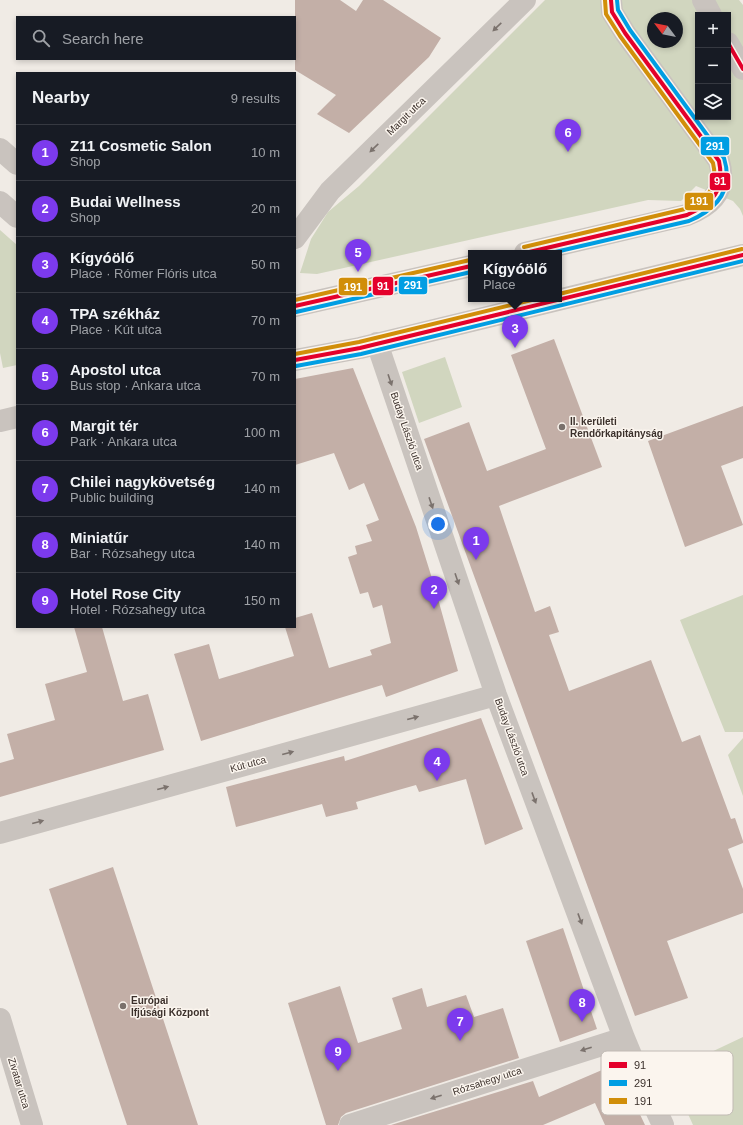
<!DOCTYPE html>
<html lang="en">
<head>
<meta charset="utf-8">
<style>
	:root { --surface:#171b24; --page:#20242c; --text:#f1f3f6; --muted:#9ea1a6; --line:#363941; --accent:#7c3aed }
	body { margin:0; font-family:Helvetica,sans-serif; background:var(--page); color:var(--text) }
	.controls { position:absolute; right:12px; top:12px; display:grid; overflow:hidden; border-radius:0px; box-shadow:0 2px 6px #0003 }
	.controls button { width:36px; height:36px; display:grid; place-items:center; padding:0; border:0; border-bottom:1px solid var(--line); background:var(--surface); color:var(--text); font:20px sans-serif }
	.compass { position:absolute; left:647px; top:12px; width:36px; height:36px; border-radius:50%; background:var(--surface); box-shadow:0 2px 6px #0003; rotate:302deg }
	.you { position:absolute; left:438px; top:524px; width:14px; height:14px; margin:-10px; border:3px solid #fff; border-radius:50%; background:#1a73e8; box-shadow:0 0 0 6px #1a73e833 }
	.badge { display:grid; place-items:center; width:26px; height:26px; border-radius:50%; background:var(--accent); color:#fff; font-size:13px; font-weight:700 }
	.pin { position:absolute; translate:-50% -33px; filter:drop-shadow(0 1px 2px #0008) }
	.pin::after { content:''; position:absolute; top:21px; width:14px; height:12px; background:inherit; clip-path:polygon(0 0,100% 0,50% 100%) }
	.popup { position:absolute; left:468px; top:250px; width:94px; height:52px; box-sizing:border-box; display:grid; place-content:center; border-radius:0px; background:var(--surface); filter:drop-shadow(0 1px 3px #0005); font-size:13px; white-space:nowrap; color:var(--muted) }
	.popup b { font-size:15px; color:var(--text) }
	.popup::after { content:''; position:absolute; left:50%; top:100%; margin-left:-8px; border:8px solid transparent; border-top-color:var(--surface) }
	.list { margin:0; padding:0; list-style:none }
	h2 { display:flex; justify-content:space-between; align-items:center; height:52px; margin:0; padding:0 16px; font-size:17px }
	h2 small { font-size:13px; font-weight:400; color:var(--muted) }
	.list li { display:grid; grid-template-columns:26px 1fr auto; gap:12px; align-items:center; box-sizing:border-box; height:56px; padding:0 16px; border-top:1px solid var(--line) }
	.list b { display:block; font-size:15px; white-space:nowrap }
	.list p { margin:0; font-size:13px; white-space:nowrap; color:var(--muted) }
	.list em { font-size:13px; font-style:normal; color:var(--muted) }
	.icon { flex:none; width:22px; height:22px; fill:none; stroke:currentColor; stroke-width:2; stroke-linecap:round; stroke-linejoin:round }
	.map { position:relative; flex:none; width:743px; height:1125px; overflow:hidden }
	.search { position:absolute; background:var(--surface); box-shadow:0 2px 6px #0003; left:16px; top:16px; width:280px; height:44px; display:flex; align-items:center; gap:10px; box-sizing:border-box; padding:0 14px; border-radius:0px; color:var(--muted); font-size:15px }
	.panel { position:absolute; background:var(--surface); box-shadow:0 2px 6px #0003; left:16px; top:72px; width:280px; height:556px; border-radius:0px }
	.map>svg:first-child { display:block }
	.green { fill:#d1d6bf; fill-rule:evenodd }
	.building { fill:#c3afa7 }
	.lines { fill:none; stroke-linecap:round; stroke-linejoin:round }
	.minor { stroke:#c9c3be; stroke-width:22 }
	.tertiary { stroke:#c9c3be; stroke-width:22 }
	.bus-1-casing { stroke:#fbf5ee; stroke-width:7 }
	.bus-2-casing { stroke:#fbf5ee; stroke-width:7 }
	.bus-3-casing { stroke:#fbf5ee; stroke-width:7 }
	.bus-1 { stroke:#e4002b; stroke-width:4 }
	.bus-2 { stroke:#009ee3; stroke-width:4 }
	.bus-3 { stroke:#d18e09; stroke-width:4 }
	.oneway { fill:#7b726d }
	.poi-dot { fill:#7a716c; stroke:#fbf5ee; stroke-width:1.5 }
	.labels { text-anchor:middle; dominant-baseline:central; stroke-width:3; stroke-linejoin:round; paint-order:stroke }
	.street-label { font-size:10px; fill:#3b302b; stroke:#fbf5ee }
	.poi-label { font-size:10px; font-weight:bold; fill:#3b302b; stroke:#fbf5ee; text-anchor:start }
	.key { fill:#fbf5ee; stroke:#c1bab4; stroke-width:1 }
	.key-label { font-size:11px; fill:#3b302b }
	.line-badge { stroke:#fbf5ee; stroke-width:1.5 }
	.badge-label { font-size:11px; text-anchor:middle; font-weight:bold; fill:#fff }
</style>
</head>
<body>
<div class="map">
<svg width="743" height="1125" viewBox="0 0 743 1125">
	<rect width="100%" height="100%" fill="#f0ebe5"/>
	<path class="green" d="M545,0H739L743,5V216L740,209L733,201L696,186L681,201L648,200L317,274L300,273L311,239L328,212L359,186ZM698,15H728V117H698ZM653,18H677V42H653Z
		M0,230L17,245V365L3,368L0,353Z
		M445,357L462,407L419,423L402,372Z
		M743,595V732H725L680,620Z
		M743,738V796L728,755Z
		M743,1037V1125H693L669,1072Z"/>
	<path class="building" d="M295,0H340L356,11L363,0H383L441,38L429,57L349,133L317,114L336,95L295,70Z
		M554,339L602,467L499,506L535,612L550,606L559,632L549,635L569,691L651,660L682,742L700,735L731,819L735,818L743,841V843L728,849L743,889V913L667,941L688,998L635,1016L424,439L469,422L487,471L546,449L511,355Z
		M353,368L416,527L435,588L458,671L386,697L382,685L201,741L174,654L209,644L219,679L239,673L294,656L285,627H295V618L312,613L329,668L372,655L370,650L391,643L382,605L373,608L368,592L360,594L348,557L357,554L355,546L372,541L366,525L379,520L364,483L349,490L334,453L295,465V379Z
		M743,406V458L721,466L743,525L685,547L648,441Z
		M74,627H102L123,701L148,694L164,750L0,797V763L14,759L7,734L55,720L45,684L87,672Z
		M481,718L523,829L485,845L466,779L419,792L416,785L356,802L358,809L326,817L322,804L236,827L226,787L344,756L345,761Z
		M113,867L198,1125H127L49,889Z
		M563,928L597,1029L560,1042L526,941Z
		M340,986L358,1043L402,1029L392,998L422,988L427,1007L466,995L474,1017L503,1008L519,1058L346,1113L341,1117L338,1125H326L288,1003Z
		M616,1064L645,1125H605L595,1103L543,1125H391L533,1081L539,1097Z"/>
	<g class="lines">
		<path class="minor" d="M0,149L17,164
			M377,343L496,695L624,1038L636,1067L663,1125
			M295,360L360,348L743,255
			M0,421L17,417
			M0,833L496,695
			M0,1019L32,1125
			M350,1125L624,1038"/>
		<path class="tertiary" d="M703,0L711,15
			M728,43L743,69
			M0,202L17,217
			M295,238L330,191L525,0
			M525,253L687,215C713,205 727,189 719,161L625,33L612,12L611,0
			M295,306L471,266"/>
		<defs>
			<path id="bus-1" d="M728,43L743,69
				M525,253L687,215C713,203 725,191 719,161L625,33L612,12L611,0
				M295,306L471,266
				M295,360L360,348L743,255"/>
			<path id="bus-2" d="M551,253L689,221C717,209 734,190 724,158L630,30L618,10L617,0
				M296,312L471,272
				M296,366L361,354L743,261"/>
			<path id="bus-3" d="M524,247L685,209C707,199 719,189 713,163L620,36L606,14L605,0
				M559,294L742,249
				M295,300L470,260
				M295,354L359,342L536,299"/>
		</defs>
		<use href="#bus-1" class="bus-1-casing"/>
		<use href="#bus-2" class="bus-2-casing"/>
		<use href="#bus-3" class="bus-3-casing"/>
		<use href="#bus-1" class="bus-1"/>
		<use href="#bus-2" class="bus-2"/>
		<use href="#bus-3" class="bus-3"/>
	</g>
	<defs><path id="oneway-solid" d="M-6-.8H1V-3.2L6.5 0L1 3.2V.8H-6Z"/></defs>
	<g class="oneway">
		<use href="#oneway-solid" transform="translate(497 27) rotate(136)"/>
		<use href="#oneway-solid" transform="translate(374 148) rotate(136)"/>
		<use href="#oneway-solid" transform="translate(390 380) rotate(71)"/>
		<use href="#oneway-solid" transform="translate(431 503) rotate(71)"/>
		<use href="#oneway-solid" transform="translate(457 579) rotate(71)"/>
		<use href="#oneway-solid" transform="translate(413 718) rotate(-15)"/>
		<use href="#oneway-solid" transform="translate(288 753) rotate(-15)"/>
		<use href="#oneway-solid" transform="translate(163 788) rotate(-15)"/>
		<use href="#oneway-solid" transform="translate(534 798) rotate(70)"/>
		<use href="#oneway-solid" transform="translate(38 822) rotate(-15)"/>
		<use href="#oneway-solid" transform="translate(580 919) rotate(70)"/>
		<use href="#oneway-solid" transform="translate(586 1049) rotate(162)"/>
		<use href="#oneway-solid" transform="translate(436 1097) rotate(162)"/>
	</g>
	<g class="poi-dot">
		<circle cx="562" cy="427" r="4"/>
		<circle cx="123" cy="1006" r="4"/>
	</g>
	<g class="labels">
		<g class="street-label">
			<text transform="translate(406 116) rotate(-44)">Margit utca</text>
			<text transform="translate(407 431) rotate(71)">Buday László utca</text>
			<text transform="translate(512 737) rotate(70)">Buday László utca</text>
			<text transform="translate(248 764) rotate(-15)">Kút utca</text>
			<text transform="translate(487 1081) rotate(-18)">Rózsahegy utca</text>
			<text transform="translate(19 1083) rotate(73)">Zivatar utca</text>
		</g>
		<g class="poi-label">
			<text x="570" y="421">II. kerületi<tspan x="570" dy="12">Rendőrkapitányság</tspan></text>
			<text x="131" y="1000">Európai<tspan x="131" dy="12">Ifjúsági Központ</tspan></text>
		</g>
	</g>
	<rect x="601" y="1051" width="132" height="64" rx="6" class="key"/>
	<rect x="609" y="1062" width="18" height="6" fill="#e4002b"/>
	<rect x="609" y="1080" width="18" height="6" fill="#009ee3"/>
	<rect x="609" y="1098" width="18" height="6" fill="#d18e09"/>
	<g class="key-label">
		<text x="634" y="1069">91</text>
		<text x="634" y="1087">291</text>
		<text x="634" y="1105">191</text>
	</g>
	<g class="line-badge">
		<rect x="700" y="136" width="30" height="20" rx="4" fill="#009ee3"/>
		<rect x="709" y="172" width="22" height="19" rx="4" fill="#e4002b"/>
		<rect x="684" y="192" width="30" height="19" rx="4" fill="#d18e09"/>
		<rect x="398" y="276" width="30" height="19" rx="4" fill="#009ee3"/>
		<rect x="372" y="276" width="22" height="20" rx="4" fill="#e4002b"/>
		<rect x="338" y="277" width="30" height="19" rx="4" fill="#d18e09"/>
	</g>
	<g class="badge-label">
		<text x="715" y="150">291</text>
		<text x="720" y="185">91</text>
		<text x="699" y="205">191</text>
		<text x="413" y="289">291</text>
		<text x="383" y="290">91</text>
		<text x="353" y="291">191</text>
	</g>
</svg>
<div class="controls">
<button>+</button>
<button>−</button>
<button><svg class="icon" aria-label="layers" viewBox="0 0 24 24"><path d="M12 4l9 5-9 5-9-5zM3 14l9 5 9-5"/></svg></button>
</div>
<svg class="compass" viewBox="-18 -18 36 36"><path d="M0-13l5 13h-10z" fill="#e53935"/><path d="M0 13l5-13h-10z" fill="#9ea1a6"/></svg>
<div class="you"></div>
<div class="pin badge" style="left:476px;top:560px">1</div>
<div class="pin badge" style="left:434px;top:609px">2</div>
<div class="pin badge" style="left:515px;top:348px">3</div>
<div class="popup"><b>Kígyóölő</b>Place</div>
<div class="pin badge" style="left:437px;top:781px">4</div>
<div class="pin badge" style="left:358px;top:272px">5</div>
<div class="pin badge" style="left:568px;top:152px">6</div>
<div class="pin badge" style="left:460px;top:1041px">7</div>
<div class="pin badge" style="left:582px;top:1022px">8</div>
<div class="pin badge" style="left:338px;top:1071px">9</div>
<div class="search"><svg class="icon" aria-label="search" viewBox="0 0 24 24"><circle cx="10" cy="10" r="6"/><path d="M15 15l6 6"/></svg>Search here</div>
<section class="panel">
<h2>Nearby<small>9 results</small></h2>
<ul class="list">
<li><span class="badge">1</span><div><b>Z11 Cosmetic Salon</b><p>Shop</p></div><em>10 m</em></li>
<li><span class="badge">2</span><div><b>Budai Wellness</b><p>Shop</p></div><em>20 m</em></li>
<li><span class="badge">3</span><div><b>Kígyóölő</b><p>Place · Rómer Flóris utca</p></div><em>50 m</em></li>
<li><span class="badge">4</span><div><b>TPA székház</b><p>Place · Kút utca</p></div><em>70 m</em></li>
<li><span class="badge">5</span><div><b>Apostol utca</b><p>Bus stop · Ankara utca</p></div><em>70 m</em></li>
<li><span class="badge">6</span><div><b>Margit tér</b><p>Park · Ankara utca</p></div><em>100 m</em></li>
<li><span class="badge">7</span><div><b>Chilei nagykövetség</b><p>Public building</p></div><em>140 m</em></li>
<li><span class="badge">8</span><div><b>Miniatűr</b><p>Bar · Rózsahegy utca</p></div><em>140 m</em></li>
<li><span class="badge">9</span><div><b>Hotel Rose City</b><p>Hotel · Rózsahegy utca</p></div><em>150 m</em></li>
</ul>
</section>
</div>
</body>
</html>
